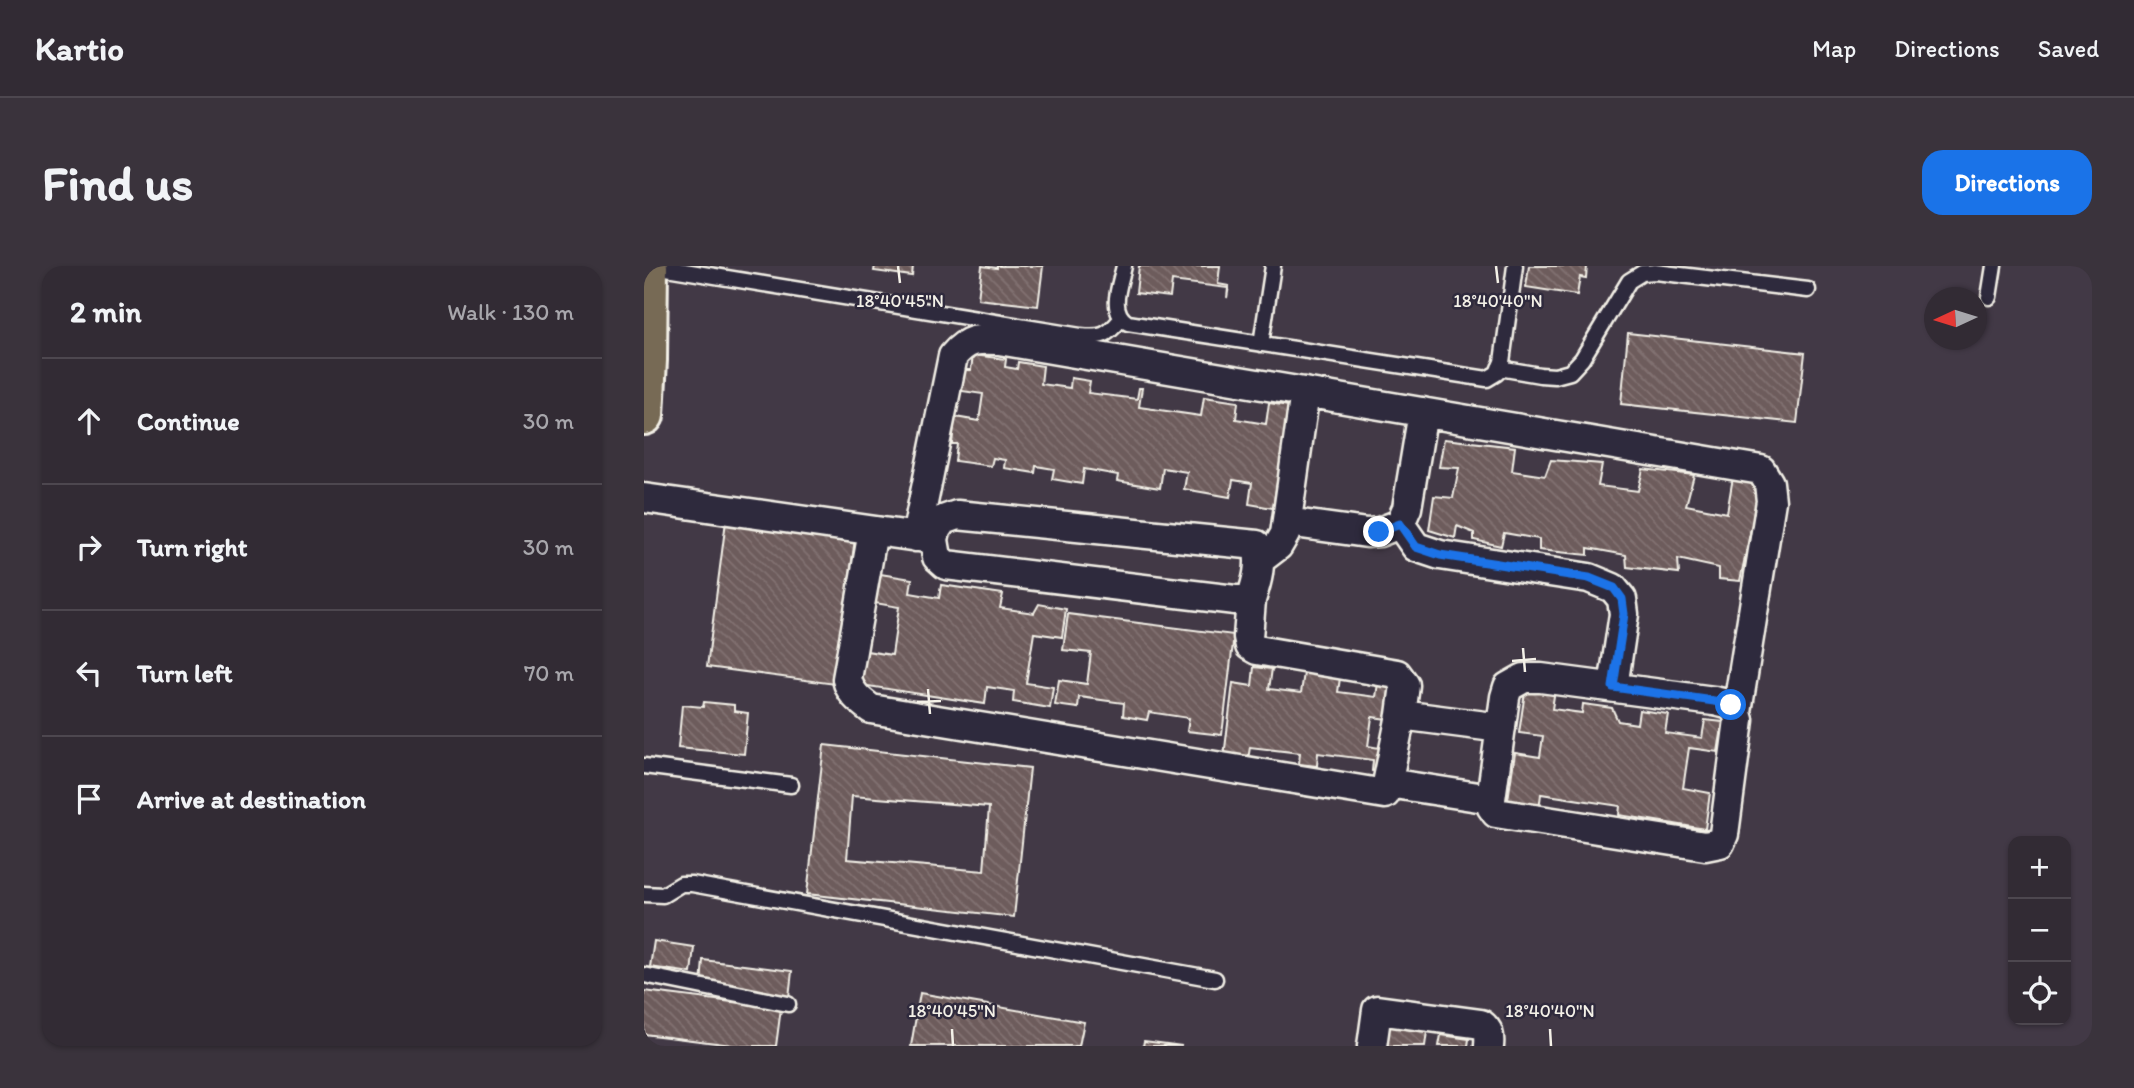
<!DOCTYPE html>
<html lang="en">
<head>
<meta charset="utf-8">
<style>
	:root { --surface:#322b34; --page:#3a333c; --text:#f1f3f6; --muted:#a8a7ac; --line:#4d474f; --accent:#1a73e8 }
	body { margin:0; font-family:Itim,sans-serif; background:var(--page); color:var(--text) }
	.controls { position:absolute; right:21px; bottom:21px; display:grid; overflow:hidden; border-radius:14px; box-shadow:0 2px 5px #0004 }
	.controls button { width:63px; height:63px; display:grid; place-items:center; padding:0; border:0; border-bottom:2px solid var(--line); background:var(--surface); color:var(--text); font:35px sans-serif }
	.compass { position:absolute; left:1280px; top:21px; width:63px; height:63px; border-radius:50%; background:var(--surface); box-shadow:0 2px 5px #0004; rotate:266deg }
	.stop { position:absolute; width:21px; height:21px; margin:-16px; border:5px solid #1a73e8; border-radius:50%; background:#fff }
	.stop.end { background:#1a73e8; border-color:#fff; box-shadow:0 2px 7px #0008 }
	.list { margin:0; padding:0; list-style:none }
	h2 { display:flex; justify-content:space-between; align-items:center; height:91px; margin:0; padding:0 28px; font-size:30px }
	h2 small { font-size:23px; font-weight:400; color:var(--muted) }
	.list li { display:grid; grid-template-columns:46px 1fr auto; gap:21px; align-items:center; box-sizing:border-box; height:126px; padding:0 28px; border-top:2px solid var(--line) }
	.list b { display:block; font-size:26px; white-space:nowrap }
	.list em { font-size:23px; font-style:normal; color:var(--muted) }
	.icon { flex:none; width:38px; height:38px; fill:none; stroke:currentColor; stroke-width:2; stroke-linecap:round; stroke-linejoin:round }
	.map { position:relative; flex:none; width:1448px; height:780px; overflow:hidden; border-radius:21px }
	header { display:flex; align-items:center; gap:42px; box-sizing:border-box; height:98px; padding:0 35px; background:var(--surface); border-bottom:2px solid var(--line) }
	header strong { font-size:33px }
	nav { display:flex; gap:38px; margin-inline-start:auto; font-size:24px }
	.intro { display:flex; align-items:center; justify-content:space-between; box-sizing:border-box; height:168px; padding:0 42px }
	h1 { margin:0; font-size:49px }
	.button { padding:18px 32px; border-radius:21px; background:var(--accent); color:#fff; font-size:24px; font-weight:700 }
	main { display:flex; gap:42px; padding:0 42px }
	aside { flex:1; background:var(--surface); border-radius:21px; box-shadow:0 2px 5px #0004 }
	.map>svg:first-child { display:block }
	.building { fill:url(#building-back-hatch); stroke:#f4f1e8; stroke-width:2; fill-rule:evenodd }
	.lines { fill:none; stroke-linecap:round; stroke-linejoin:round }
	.lane-casing { stroke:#f4f1e8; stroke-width:19 }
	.street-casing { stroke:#f4f1e8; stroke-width:33 }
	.primary-casing { stroke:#f4f1e8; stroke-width:44 }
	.lane { stroke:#2f2a3d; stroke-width:14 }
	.street { stroke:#2f2a3d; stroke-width:28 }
	.primary { stroke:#776a54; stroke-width:38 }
	.route { stroke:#1a73e8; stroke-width:9 }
	.ticks { fill:none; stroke:#f4f1e8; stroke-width:2.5 }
	.ticks-label { font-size:18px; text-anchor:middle; fill:#f4f1e8; stroke:#2f2a3d; stroke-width:5; stroke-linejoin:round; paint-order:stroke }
</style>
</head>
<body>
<header>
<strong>Kartio</strong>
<nav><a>Map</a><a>Directions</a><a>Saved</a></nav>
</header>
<div class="intro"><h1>Find us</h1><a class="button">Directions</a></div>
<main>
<aside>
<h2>2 min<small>Walk · 130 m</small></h2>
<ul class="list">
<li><svg class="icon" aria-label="ahead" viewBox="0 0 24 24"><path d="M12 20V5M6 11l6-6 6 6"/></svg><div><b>Continue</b></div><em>30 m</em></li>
<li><svg class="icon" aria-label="right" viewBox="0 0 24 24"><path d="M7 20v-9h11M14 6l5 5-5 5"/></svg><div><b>Turn right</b></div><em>30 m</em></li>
<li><svg class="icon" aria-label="left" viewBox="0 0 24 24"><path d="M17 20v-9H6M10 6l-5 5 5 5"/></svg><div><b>Turn left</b></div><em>70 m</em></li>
<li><svg class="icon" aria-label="arrive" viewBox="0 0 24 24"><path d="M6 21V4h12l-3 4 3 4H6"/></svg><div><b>Arrive at destination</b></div></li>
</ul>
</aside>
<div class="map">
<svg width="1448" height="780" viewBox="0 0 1448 780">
	<defs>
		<pattern id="building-back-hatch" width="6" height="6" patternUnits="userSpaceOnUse" patternTransform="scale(1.75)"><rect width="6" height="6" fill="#6d5b5b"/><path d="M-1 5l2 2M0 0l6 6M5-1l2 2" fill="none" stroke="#827373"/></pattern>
	</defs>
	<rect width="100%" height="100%" fill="#423946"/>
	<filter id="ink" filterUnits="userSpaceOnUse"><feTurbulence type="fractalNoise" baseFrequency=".0143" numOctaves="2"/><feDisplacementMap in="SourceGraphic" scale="14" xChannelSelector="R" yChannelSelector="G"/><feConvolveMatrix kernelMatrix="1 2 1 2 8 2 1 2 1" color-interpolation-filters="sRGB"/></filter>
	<g filter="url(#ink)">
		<path class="building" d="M231,0H269L268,10L230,5Z
			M338,0L353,2V0H399L394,40L334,33Z
			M495,0H576L574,18L585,20L583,32L584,22L528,15L526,31L492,27Z
			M885,0H943L942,12L936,11L933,29L882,21Z
			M984,67L1161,87L1153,157L977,138Z
			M329,89L362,93L361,101L373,103L374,96L399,100L397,118L426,122L427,112L446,115L444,127L493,133L495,122H498L495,141L557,150L560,131L594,136L592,153L622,158L625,137L645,140L629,242L605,238L608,217L589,214L586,231L540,223L543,206L519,202L516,222L473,215L474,209L440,203L438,218L408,213L410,203L392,200L391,207L360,202L361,194L349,192L347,200L311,195L313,178H308L311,151L335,155L339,128L318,125L321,104H327Z
			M800,173L871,181L868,205L901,210L907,194L958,198L954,220L994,225L999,203L1050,209L1042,239L1083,247L1089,211L1117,215L1096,315L1075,313V302L1034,293L1035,307L983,301L982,289L944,282V289L895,284V273L860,267L857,280L830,274V267L813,260L811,272L785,264L790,230L809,232L815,202L795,201Z
			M82,255L211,273L191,418L63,401Z
			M230,307L268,313L266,327L295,332L297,319L359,328L356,342L390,347L395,338L422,343L418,371L390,367L382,417L409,421L406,442L369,436L370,425L343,421L341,438L211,418L216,384L248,389L255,341L225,336Z
			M424,348L590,369L578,469L543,465L545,452L505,446L503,454L479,450L480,437L435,431L434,442L411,439L415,414L443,418L447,387L419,384Z
			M610,401L628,403L625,423L657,427L660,407L696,412L694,426L732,431L734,417L755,420L750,454L728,451L724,480L741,483L738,507L728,505L729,494L674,487L673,500L655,498L656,487L606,481L604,494L580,491L589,417L608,420Z
			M882,419L911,423L908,443L938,447L939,438L968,442L974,455L993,458L995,444L1024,448L1021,467L1058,472L1061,454L1079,456L1074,486L1045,482L1039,522L1066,527L1061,563L975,549L976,540L897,528L895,544L863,540L871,487L896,491L899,470L875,467Z
			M60,436L90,439V445L104,447L100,488L34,482L38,439L59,441Z
			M180,479L386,502L370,651L163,628ZM208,530L345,541L340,605L203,593Z
			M10,675L50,681L47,707L6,701Z
			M59,694L148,705L145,731L57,719Z
			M0,725L137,742L132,780H96L0,768Z
			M276,727L440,756L435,780H267Z
			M738,752L784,758L781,780H735Z
			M797,769L825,773L824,780H795Z
			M500,775L538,780H499Z"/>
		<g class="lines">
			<defs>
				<path id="lane" d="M10,0L437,70C458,72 463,70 477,53
					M480,0C476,19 464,45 484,57L843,113L853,107L858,96L871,0
					M1345,31L1350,0
					M617,78L629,0
					M855,102L896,109L911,110L926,106L938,93L985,15L998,7L1011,6L1164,24
					M0,500L147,519
					M0,628L19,629L37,618H48L571,713
					M0,709L144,738"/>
				<path id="street" d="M0,232L288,273
					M313,249L613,279C618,299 613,315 607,334H591L302,299L293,291L290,274L292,264L299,254Z
					M643,256L723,267L735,266L756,258L763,242L779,146
					M756,258L772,281L796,289L945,312L969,322L978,333L980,348L969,421
					M229,265L203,413C206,427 215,434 227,443L741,528L757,449L761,419L753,408L613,384L606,380L604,371L607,334
					M272,271L309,90C324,72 334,73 355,74L1117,204L1125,217L1127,235L1093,446
					M617,293L634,280L641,268L661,126
					M880,412H897L1070,435C1084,438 1092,439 1095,454L1080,568L1076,577L1061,580L852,547L847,540V533L861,431L864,421Z
					M757,449L857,462
					M744,517L847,533
					M728,780L733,744L837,758C845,764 846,770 845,780"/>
				<path id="primary" d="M0,149L3,94L4,0"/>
			</defs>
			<use href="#lane" class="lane-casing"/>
			<use href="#street" class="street-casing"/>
			<use href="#primary" class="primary-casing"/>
			<use href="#lane" class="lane"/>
			<use href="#street" class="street"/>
			<use href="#primary" class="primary"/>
		</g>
	</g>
	<g class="lines" filter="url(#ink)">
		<path class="route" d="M735,266L756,258L772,281L796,289L945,312L970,322L978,333L980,348L969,421L1070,435L1087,439"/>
	</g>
	<path class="ticks" d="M254,0L256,17M852,0L854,17M879,382L881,406M868,395L892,393M284,423L286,448M273,436L297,435M308,763L309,780M906,763L907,780"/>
	<g class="ticks-label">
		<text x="256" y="41">18°40'45"N</text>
		<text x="854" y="41">18°40'40"N</text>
		<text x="308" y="751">18°40'45"N</text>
		<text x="906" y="751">18°40'40"N</text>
	</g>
</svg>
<div class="controls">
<button>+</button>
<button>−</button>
<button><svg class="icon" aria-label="locate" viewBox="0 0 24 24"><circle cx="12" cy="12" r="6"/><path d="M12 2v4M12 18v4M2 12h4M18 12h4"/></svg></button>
</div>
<svg class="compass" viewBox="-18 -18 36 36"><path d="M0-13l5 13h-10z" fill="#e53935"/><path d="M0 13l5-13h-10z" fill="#a8a7ac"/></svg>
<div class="stop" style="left:1087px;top:439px"></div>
<div class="stop end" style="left:735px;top:266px"></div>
</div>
</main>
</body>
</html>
